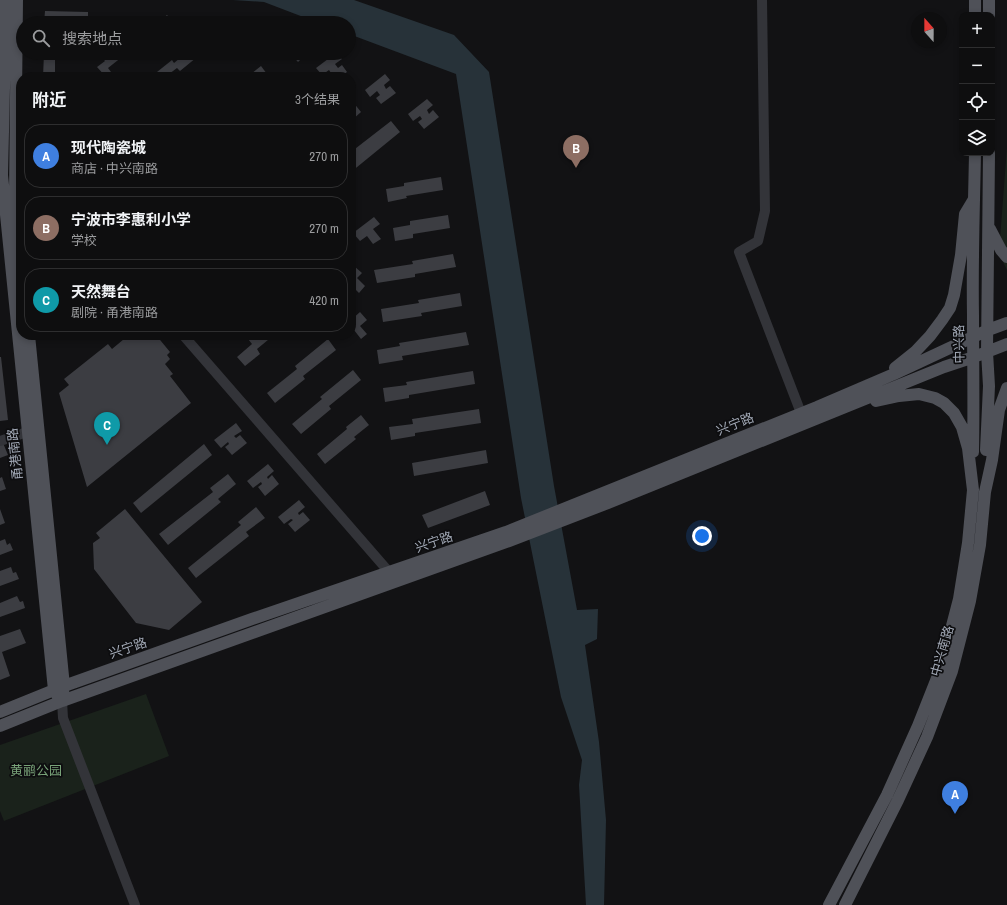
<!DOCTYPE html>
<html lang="zh">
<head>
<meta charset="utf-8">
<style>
	:root { --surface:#0e0e0f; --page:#1c1c1d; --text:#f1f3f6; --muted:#9b9c9e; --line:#2e2e2f; --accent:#0b8043 }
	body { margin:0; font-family:"Archivo Narrow","Noto Sans SC",sans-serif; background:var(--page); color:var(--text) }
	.controls { position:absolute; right:12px; top:12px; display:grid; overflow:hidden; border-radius:8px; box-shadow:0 2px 6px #0003 }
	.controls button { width:36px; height:36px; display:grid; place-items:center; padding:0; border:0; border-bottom:1px solid var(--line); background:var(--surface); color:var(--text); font:20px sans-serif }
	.compass { position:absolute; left:911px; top:12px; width:36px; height:36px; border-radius:50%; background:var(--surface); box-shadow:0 2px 6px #0003; rotate:339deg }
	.you { position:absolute; left:702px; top:536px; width:14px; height:14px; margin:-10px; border:3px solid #fff; border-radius:50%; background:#1a73e8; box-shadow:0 0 0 6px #1a73e833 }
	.badge { display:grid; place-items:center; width:26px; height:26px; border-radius:50%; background:var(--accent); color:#fff; font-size:13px; font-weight:700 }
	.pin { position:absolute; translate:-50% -33px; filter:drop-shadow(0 1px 2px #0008) }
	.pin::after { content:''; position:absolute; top:21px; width:14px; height:12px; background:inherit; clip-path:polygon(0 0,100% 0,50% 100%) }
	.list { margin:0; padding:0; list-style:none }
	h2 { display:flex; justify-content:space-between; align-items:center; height:52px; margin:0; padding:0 16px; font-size:17px }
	h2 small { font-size:13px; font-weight:400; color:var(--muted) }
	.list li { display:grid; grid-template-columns:26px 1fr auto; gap:12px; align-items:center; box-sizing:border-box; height:64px; margin:0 8px 8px; padding:0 8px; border:1px solid var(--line); border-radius:16px }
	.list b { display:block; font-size:15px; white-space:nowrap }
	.list p { margin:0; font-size:13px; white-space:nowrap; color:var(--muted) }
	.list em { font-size:13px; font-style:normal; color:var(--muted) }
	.icon { flex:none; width:22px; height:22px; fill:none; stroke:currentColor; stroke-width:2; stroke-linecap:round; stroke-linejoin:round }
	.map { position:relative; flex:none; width:1007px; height:905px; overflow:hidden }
	.search { position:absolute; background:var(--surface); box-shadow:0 2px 6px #0003; left:16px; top:16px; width:340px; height:44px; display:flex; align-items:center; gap:10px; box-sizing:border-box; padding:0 14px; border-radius:22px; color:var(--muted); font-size:15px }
	.panel { position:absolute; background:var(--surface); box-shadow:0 2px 6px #0003; left:16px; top:72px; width:340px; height:268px; border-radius:16px }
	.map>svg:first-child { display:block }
	.green { fill:#1a221b }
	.water { fill:#273239 }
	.building { fill:#3c3d42 }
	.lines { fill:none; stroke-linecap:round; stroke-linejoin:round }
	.minor { stroke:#333439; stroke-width:10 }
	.major { stroke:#4f5158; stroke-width:12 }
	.labels { text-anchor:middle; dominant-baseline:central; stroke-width:3.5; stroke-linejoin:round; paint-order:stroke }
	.street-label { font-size:13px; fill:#a2a9b6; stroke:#0d0d0f }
	.park-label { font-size:13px; fill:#78a278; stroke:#0d0d0f }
</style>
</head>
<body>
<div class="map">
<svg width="1007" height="905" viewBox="0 0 1007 905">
	<rect width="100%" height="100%" fill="#121214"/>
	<path class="green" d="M1007,147V270L1003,262L1000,239Z
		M146,694L169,756L4,821L0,811V745Z"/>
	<path class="water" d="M233,0H354L454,35L489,72L554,486L577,610L598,609L597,639L585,645L599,742L606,820L604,905H586L579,785L582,760L561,697L521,498L456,74L349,34V23H319L264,2Z"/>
	<path class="building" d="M45,11L88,12V23H44Z
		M167,15L174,23H157Z
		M44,53H87V55L55,54V77H43Z
		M107,53H127L108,68L114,76L117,74L120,77H106L97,67L105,61L102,57Z
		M186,53H202L180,71L177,68L165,77H144L149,73L152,76L172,60L174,63Z
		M278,53H301L304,56L298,62L291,54L284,60Z
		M336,53L342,59L335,64L338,68L342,65L347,72L340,77H327L331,73L329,70L322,75L316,68Z
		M261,66L267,74L263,77H247Z
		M385,74L390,80L384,85L386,89L390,86L396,93L381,104L376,98L380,95L377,91L370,97L365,90Z
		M427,99L433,105L427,110L429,114L433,110L439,117L424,129L418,122L422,119L420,116L413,121L408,114Z
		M353,102L361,112L351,121V103Z
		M391,121L400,132L351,172V152Z
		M441,177L443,190L406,196L407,198L388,202L386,189L404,186V183Z
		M448,215L450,228L413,234V238L395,241L393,228L410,225V221Z
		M374,217L380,224L373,229L381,239L373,244L367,236L360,241L353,233Z
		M453,254L456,267L415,274V277L377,283L374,270L413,264L412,261Z
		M354,266L362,273L357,278L365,286L359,293L351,285V269Z
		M460,293L462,306L421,313L422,316L383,322L381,309L419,303L418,300Z
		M360,312L367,320L360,326L367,334L361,339L354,330L351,333V320Z
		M466,332L469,345L402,356L403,360L379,364L377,350L400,346L399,343Z
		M120,335H156L170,352L167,355L170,359L165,364L173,374L170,376L191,403L87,487L59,393L69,385L64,379L108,344L112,349L124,339Z
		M253,335H274L257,349L260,354L245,366L237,357L252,344L248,339Z
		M328,339L336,350L303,376L305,379L275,403L267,393L297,369L295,366Z
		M0,357H1L8,420L0,421Z
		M353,370L361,380L329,406L331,409L301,434L292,424L322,399L320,397Z
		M473,371L475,384L409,395V398L385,402L383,388L407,385L406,382Z
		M479,409L481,423L415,433V436L391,440L389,427L413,424L412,419Z
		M361,415L369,425L354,437L356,439L325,464L317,454L347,429L346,427Z
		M236,423L242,431L234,436L236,438L240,435L247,443L232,455L225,447L229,444L228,442L221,448L214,440Z
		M3,443L8,455L0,458V444Z
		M204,444L212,455L141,513L133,503Z
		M486,450L488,463L414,476L412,463Z
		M268,464L274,471L267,477L268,479L272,475L279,484L265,496L258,487L262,484L261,482L253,488L247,481Z
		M228,474L236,484L218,499L221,502L168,545L159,534L213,492L210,488Z
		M2,477L6,489L0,491V478Z
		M485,491L490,505L428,528L422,515Z
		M299,500L305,507L298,513L299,515L303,512L310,520L295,532L288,524L293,520L291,519L284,524L278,517Z
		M256,507L265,518L246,532L249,536L196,578L188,568L241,525L238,522Z
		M0,509L5,523L0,525Z
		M125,509L202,602L169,630L136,623L94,569L93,543L100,538L96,533Z
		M5,539L7,545L10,543L13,550L0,555V541Z
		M11,567L13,573L16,572L19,579L0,586V571Z
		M17,596L20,602L23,601L25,608L0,617V603Z
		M20,629L26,643L2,652L10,676L0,680V636Z"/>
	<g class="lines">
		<path class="minor" d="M762,0L765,211L758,241L739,252L801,413
			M183,335L389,572
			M0,441L27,432
			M62,701L63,718L135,905"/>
		<path class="major" d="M6,0L2,175L54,690L57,695
			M17,0L15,196L21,256
			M989,0V15
			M975,15V0
			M990,229L1001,250L1007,257
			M29,335L64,686L63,692
			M895,368L915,352L930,336L942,320L950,308L954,295L961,255L965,214L974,199
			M986,450L989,386L987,352L989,153
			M973,452C974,406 973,360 973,315C972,261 974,207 975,153
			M0,712L64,686L252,619L506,532L817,407L894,374L988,330L1007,323
			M0,726L62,701L509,541L603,505L944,367L974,357L1007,344
			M829,905L887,795L918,726L941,668L959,599L968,543L973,490L968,448L962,427L954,413L944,403L935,398L919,394L899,396L876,401
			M845,905L898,800L927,737L952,671L970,601L980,545L985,492L992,460L999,410L1007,388"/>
	</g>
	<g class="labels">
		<g class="street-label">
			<text transform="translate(959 344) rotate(-91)">中兴路</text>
			<text transform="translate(735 424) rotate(-22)">兴宁路</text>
			<text transform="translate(15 454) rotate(-96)">甬港南路</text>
			<text transform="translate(434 542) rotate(-19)">兴宁路</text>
			<text transform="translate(128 648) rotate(-19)">兴宁路</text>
			<text transform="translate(942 651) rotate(-74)">中兴南路</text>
		</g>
		<g class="park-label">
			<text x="36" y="770">黄鹂公园</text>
		</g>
	</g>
</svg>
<div class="controls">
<button>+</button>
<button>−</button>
<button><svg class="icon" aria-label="locate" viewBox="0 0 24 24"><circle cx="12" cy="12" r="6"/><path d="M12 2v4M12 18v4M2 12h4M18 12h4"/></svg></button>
<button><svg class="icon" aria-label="layers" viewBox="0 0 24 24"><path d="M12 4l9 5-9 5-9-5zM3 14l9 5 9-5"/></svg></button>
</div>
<svg class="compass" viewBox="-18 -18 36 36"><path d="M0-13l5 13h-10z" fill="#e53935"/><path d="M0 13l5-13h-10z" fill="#9b9c9e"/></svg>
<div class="you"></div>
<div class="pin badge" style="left:955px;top:814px;background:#3f7fe0">A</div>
<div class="pin badge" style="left:576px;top:168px;background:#8d6e63">B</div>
<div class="pin badge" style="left:107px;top:445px;background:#0f9aa8">C</div>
<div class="search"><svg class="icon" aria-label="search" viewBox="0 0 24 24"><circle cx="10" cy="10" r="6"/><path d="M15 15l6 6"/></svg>搜索地点</div>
<section class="panel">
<h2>附近<small>3个结果</small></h2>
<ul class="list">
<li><span class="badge" style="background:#3f7fe0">A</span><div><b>现代陶瓷城</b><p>商店 · 中兴南路</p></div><em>270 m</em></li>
<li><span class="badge" style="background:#8d6e63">B</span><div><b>宁波市李惠利小学</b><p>学校</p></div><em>270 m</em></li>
<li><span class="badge" style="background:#0f9aa8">C</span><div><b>天然舞台</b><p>剧院 · 甬港南路</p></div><em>420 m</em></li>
</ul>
</section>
</div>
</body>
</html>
